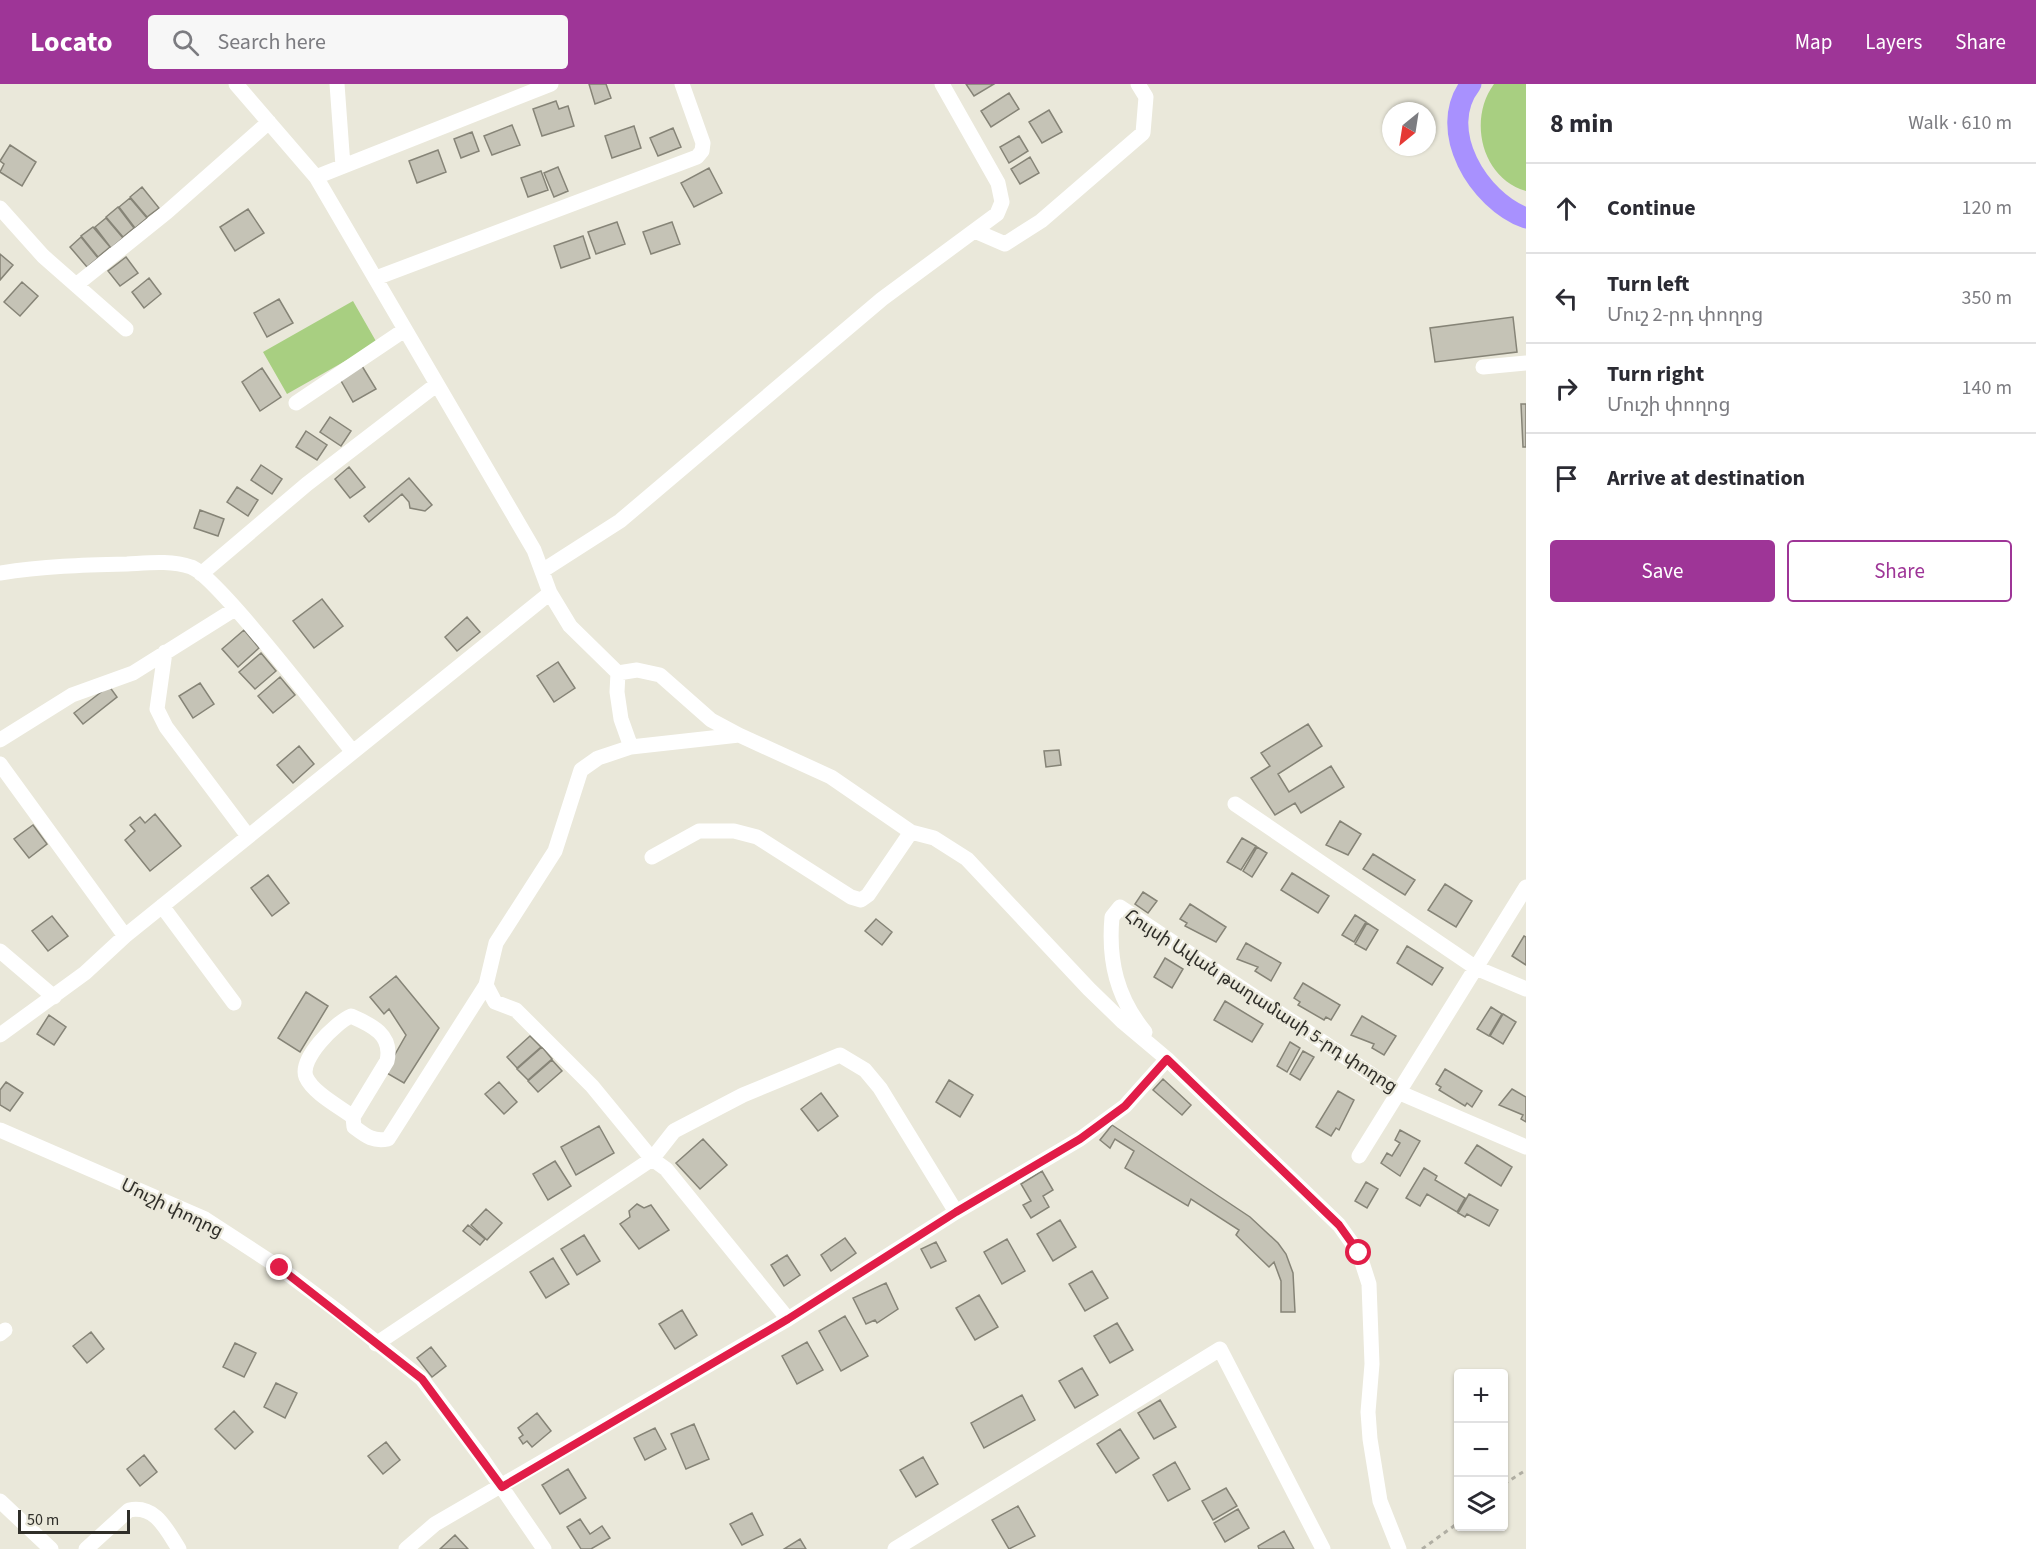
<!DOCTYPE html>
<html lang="en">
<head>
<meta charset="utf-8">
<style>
	:root { --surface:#fff; --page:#f7f7f7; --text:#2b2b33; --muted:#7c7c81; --line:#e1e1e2; --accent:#9e3597 }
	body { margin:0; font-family:"Source Sans 3","Noto Sans Armenian",sans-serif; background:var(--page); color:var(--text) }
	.controls { position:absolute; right:18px; bottom:18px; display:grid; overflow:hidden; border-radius:6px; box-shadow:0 2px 4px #0004 }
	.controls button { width:54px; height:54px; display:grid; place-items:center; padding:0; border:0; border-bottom:2px solid var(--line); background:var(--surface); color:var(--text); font:30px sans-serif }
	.compass { position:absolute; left:1382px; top:18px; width:54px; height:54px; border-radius:50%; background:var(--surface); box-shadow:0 2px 4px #0004; rotate:210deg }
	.scale { position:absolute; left:18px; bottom:15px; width:112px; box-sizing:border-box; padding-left:6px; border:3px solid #2f2e29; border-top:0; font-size:16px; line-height:21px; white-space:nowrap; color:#2f2e29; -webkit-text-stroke:4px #eae8da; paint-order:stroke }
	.stop { position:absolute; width:18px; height:18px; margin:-14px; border:4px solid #e11d48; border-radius:50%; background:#fff }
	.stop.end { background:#e11d48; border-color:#fff; box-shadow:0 2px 6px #0008 }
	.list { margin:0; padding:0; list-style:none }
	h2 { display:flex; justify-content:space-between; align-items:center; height:78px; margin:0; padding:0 24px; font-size:26px }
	h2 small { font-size:20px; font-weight:400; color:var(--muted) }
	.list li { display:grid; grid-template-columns:39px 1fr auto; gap:18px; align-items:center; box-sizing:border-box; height:90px; padding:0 24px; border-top:2px solid var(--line) }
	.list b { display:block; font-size:22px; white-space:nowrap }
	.list p { margin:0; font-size:20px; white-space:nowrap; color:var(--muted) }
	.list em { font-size:20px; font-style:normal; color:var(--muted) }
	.actions { display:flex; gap:12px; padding:18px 24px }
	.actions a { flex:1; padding:14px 0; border:2px solid var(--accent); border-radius:6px; text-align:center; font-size:21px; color:var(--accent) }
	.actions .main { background:var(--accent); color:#fff }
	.icon { flex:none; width:33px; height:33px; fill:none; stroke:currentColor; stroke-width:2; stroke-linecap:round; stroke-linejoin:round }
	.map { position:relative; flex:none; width:1526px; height:1465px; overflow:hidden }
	header { display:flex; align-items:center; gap:36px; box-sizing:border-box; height:84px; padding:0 30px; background:var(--accent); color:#fff }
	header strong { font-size:28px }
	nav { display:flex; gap:33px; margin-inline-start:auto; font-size:21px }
	.search { width:420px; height:54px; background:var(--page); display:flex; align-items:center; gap:15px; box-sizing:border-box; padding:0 21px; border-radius:6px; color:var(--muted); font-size:22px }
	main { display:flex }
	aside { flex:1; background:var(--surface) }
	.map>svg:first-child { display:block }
	.green { fill:#a8cf81 }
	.building { fill:#c5c3b6; stroke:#868477; stroke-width:1.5 }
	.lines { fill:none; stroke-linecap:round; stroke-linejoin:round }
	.path { stroke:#b0aea3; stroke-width:3; stroke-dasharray:4.5 4.5; stroke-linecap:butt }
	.minor { stroke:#fff; stroke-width:15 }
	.highway { stroke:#a891fe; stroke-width:21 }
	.route { stroke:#e11d48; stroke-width:8 }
	.labels { text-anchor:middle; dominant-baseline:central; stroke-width:4.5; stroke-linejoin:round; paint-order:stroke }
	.street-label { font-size:18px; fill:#2f2e29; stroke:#eae8da }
</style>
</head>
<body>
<header>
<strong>Locato</strong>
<div class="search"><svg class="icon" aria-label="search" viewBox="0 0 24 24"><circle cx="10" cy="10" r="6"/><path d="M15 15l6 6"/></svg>Search here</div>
<nav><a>Map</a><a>Layers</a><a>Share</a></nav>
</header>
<main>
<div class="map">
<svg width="1526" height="1465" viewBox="0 0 1526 1465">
	<rect width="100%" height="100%" fill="#eae8da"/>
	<path class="green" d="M1494,0H1526V107C1481,94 1468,35 1494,0Z
		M353,217L377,259L287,310L263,268Z"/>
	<path class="building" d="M589,0H606L611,14L595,20Z
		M966,0H994L974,12Z
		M1009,9L1019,25L991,43L981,27Z
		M556,17L559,25L568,22L574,42L542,52L533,25Z
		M1049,26L1062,48L1042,59L1029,38Z
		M512,41L520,61L492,71L484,52Z
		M634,42L641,64L612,74L605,52Z
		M673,44L681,63L658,72L650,54Z
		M472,48L479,67L461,74L454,55Z
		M1019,52L1028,67L1009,79L1000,63Z
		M10,61L36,78L22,102L0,88L4,80L0,77Z
		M438,66L446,88L417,99L409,77Z
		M1030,73L1039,89L1020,100L1011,85Z
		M558,83L568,107L554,113L544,89Z
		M709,84L722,109L694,123L681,99Z
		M541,87L548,106L528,113L521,94Z
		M142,103L159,124L147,133L130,113Z
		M130,114L147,134L135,144L119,123Z
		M118,123L134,144L123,153L106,133Z
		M248,125L264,149L235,167L220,143Z
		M106,134L123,154L111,164L95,143Z
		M617,138L625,160L596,170L588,148Z
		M672,138L680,160L651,170L643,148Z
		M93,143L110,163L98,173L81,152Z
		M583,152L590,174L561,184L554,162Z
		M81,153L98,174L87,183L70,163Z
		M0,170L13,181L0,196Z
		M126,173L138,189L120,202L108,187Z
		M149,194L161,210L144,224L132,208Z
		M22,198L38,212L20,232L4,218Z
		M279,215L293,239L267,253L254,229Z
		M1513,233L1517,268L1435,278L1430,244Z
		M362,282L376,305L353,318L340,295Z
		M262,284L281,313L260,327L242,298Z
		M1521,320H1526V363H1523Z
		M330,333L351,347L341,362L320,348Z
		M306,347L327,361L317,376L296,363Z
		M261,381L282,395L272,410L251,396Z
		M349,383L365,403L350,414L335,395Z
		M409,394L432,421L425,427L410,424L409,418L402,410L369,438L364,432Z
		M237,403L258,416L248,432L227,418Z
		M200,426L224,435L218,452L194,444Z
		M322,515L343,542L314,564L293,537Z
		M467,533L480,548L457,567L445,553Z
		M244,546L259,564L238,583L222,565Z
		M261,569L276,587L255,605L239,588Z
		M558,578L575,604L554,618L537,592Z
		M280,593L295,611L273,629L258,612Z
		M200,599L214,620L193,634L179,612Z
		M109,602L117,613L83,640L74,629Z
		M1308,640L1322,662L1278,690L1289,708L1331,682L1344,703L1301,729L1295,719L1275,731L1251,694L1270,682L1261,669Z
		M299,662L314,680L293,699L277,681Z
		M1059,666L1061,681L1046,683L1044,667Z
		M155,730L181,762L150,787L125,756L135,747L130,741L140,733L145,739Z
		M1340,737L1361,750L1348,771L1326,761Z
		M33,741L47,760L29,774L14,755Z
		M1242,754L1256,762L1241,786L1227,778Z
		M1257,763L1267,769L1252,793L1243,787Z
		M1373,770L1415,796L1405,811L1363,785Z
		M1292,789L1329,812L1318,829L1281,806Z
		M268,791L289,819L272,832L251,804Z
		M1445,800L1472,817L1456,843L1428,826Z
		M1143,808L1157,817L1148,829L1135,820Z
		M1190,820L1226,843L1216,858L1185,842L1187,839L1180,835Z
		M1355,831L1366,838L1354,858L1342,851Z
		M52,832L68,852L48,867L32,847Z
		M876,835L892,848L882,861L865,847Z
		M1367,839L1378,846L1366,866L1355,860Z
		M1524,852L1526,853V881L1512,872Z
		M1246,859L1281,879L1271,897L1255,887L1258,883L1237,875Z
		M1407,862L1443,884L1432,901L1397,879Z
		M1165,874L1183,885L1172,904L1154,893Z
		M396,892L439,944L404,999L385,988L406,951L389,925L384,930L370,913Z
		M1303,899L1340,921L1331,936L1326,933L1324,936L1298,921L1300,918L1294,914Z
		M306,908L328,922L300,968L278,954Z
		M1225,917L1263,940L1252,958L1214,936Z
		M1491,923L1502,930L1489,952L1477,945Z
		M1503,930L1516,938L1503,960L1490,952Z
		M49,931L66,943L54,961L37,950Z
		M1362,932L1396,952L1384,971L1372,964L1374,960L1351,951Z
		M530,952L541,963L517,984L507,973Z
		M1290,958L1300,964L1287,988L1277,982Z
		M542,963L552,975L528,996L517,985Z
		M1303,967L1314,973L1300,996L1290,990Z
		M552,976L562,987L538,1008L528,997Z
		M1445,985L1482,1007L1472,1023L1467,1019L1465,1022L1439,1006L1441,1003L1436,1000Z
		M1163,995L1191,1021L1182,1031L1153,1006Z
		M949,996L973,1011L960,1033L936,1018Z
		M6,998L23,1009L10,1027L0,1021V1006Z
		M499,998L517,1018L504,1030L485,1010Z
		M1512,1005L1526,1013V1038L1521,1035L1523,1031L1499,1021Z
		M1338,1007L1354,1016L1339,1046L1336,1044L1331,1052L1316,1043Z
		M821,1009L838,1032L818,1047L801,1025Z
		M1112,1041L1250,1133L1278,1159L1286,1170L1293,1189L1295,1228H1281V1197L1274,1178L1269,1183L1236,1151L1239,1146L1191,1115L1188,1122L1125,1084L1134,1067L1115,1055L1110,1064L1100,1056Z
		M599,1042L614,1069L576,1091L561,1063Z
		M1400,1046L1420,1057L1400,1092L1381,1079L1387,1069L1392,1072L1400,1059L1395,1056Z
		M703,1055L727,1081L700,1105L676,1079Z
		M1477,1061L1512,1083L1501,1102L1465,1079Z
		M555,1077L571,1102L548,1116L533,1090Z
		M1424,1084L1437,1092L1435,1096L1465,1114L1457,1128L1427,1110L1420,1122L1406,1114Z
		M1042,1087L1053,1106L1043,1112L1049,1123L1031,1134L1023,1121L1031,1117L1021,1100Z
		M1366,1098L1378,1105L1367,1124L1355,1117Z
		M1469,1110L1498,1126L1489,1142L1467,1130L1465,1133L1458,1129Z
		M637,1120L644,1124L651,1121L669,1146L639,1165L620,1140L630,1133L629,1127Z
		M486,1125L502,1139L487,1156L471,1141Z
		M1060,1136L1076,1163L1053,1177L1037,1150Z
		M468,1141L485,1155L480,1161L463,1147Z
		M584,1151L600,1177L577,1191L561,1165Z
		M845,1154L856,1169L831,1187L821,1171Z
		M1007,1155L1025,1187L1002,1200L984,1168Z
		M936,1158L946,1177L931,1184L921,1165Z
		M787,1171L800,1191L784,1202L771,1181Z
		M553,1174L569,1200L546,1214L530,1188Z
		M1092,1187L1108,1214L1085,1227L1069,1200Z
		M886,1199L898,1225L877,1239L875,1236L866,1240L853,1214Z
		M979,1211L998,1243L975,1256L956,1224Z
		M682,1226L697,1251L675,1265L659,1240Z
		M845,1232L868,1272L841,1287L819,1247Z
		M1117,1239L1133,1266L1110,1279L1094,1252Z
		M91,1248L104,1265L87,1279L73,1262Z
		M807,1258L823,1286L797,1300L782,1272Z
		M235,1259L256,1269L244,1293L223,1283Z
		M431,1263L446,1282L432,1293L417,1274Z
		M1082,1284L1098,1311L1075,1324L1059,1297Z
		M276,1299L297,1309L285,1334L264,1323Z
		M1022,1311L1035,1336L984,1364L971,1339Z
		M1160,1316L1176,1343L1154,1355L1138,1329Z
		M234,1327L253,1348L235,1365L215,1345Z
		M537,1329L551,1347L532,1363L527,1357L523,1360L519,1354L523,1351L518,1344Z
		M694,1340L709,1375L686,1385L671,1350Z
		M655,1344L666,1365L645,1376L634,1354Z
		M1120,1345L1139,1374L1116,1389L1097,1360Z
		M386,1358L400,1376L383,1390L368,1372Z
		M144,1371L157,1388L140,1402L127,1385Z
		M923,1373L938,1400L916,1413L900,1386Z
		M1175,1378L1190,1405L1168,1417L1153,1391Z
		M568,1385L586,1414L560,1430L542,1401Z
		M1226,1404L1237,1422L1213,1436L1202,1417Z
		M1018,1422L1035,1452L1009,1465L992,1436Z
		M1238,1425L1249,1444L1225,1458L1214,1439Z
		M752,1429L763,1451L742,1461L730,1440Z
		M580,1435L590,1450L602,1442L610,1454L591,1465H581L567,1443Z
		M1284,1447L1294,1465H1259L1258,1462Z
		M455,1451L468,1465H440Z
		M800,1455L806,1465H784Z"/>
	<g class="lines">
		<path class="path" d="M1504,1400L1526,1386
			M1422,1465L1458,1439"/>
		<path class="minor" d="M236,0L316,93L534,466L550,509L570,542L618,589L617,608L621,635L631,663L598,674L581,686L555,767L496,859L486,901L388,1055C373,1058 366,1052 354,1043L353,1033L387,977C393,951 372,941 351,932C335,939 299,975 306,993C313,1009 340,1023 353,1033
			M337,0L343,82
			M316,93L551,0
			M0,124L43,172L126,245
			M975,147L1005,160L1041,137L1143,49L1146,13L1138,0
			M376,194L697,73L702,67L703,59L682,0
			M76,201L167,128L269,38
			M1483,283L1526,279
			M296,319L403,247
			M542,487L620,437L882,215L997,130L1002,118L998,99L942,0
			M0,489C43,482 84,481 127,480C147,479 171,476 191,483C216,491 328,638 353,668
			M201,490L307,400L436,301
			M165,568L157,625L166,643L248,752
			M618,589L637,586L660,591L711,636L739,651
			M0,656L72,611L133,589L235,525
			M631,663L739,651L831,693L911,748L934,754L967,775L1089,905L1123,938L1167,975L1339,1141L1359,1169L1369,1200L1372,1280L1368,1328L1370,1355L1380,1417L1399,1465
			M0,680L125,852
			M1235,720L1476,884L1526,905
			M652,773L699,747H734L757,753L851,813L861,816L868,811L911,748
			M162,822L234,919
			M0,867L54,913
			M486,901L495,918L516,926L592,1002L652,1075L666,1085L788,1235
			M1145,948C1117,914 1108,877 1112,833L1120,823L1398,1008L1526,1063
			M0,951L85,889L125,852L550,509
			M0,1046L205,1135L280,1184L340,1229L422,1295L481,1373L544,1465
			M1359,1072L1526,803
			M0,1250L5,1246
			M376,1260L652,1075L674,1047L743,1011L840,971L865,986L880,1004L956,1128
			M0,1417L51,1465
			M86,1465L129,1426C156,1421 166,1445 179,1465
			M406,1465L435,1440L788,1235L956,1128L1080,1055L1125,1022L1167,975
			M895,1465L1220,1265L1323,1465"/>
		<path class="highway" d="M1471,0C1435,46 1479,117 1526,134"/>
	</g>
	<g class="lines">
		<path class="route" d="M280,1184L422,1295L502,1403L788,1235L956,1128L1080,1055L1125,1022L1167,975L1339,1141L1359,1169"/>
	</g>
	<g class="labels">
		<g class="street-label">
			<text transform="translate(1261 917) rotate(33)">Հույսի Ավան թաղամասի 5-րդ փողոց</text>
			<text transform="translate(172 1124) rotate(26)">Մուշի փողոց</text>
		</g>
	</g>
</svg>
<div class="controls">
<button>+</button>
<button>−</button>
<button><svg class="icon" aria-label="layers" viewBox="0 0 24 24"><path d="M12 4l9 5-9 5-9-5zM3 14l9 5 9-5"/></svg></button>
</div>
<svg class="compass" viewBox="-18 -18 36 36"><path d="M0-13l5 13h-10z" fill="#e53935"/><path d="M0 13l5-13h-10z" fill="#7c7c81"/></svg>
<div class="scale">50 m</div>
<div class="stop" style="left:1359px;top:1169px"></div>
<div class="stop end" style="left:280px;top:1184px"></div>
</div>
<aside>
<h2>8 min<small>Walk · 610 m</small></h2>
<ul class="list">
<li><svg class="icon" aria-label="ahead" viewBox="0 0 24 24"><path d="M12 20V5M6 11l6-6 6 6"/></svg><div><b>Continue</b></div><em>120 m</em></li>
<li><svg class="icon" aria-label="left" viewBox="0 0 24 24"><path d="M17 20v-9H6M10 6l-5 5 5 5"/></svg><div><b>Turn left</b><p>Մուշ 2-րդ փողոց</p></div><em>350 m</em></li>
<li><svg class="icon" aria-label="right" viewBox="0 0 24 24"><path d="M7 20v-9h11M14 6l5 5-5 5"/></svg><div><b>Turn right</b><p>Մուշի փողոց</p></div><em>140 m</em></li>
<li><svg class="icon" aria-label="arrive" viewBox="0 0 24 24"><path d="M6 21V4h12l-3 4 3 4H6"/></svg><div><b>Arrive at destination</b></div></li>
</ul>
<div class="actions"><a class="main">Save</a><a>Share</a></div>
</aside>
</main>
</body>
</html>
